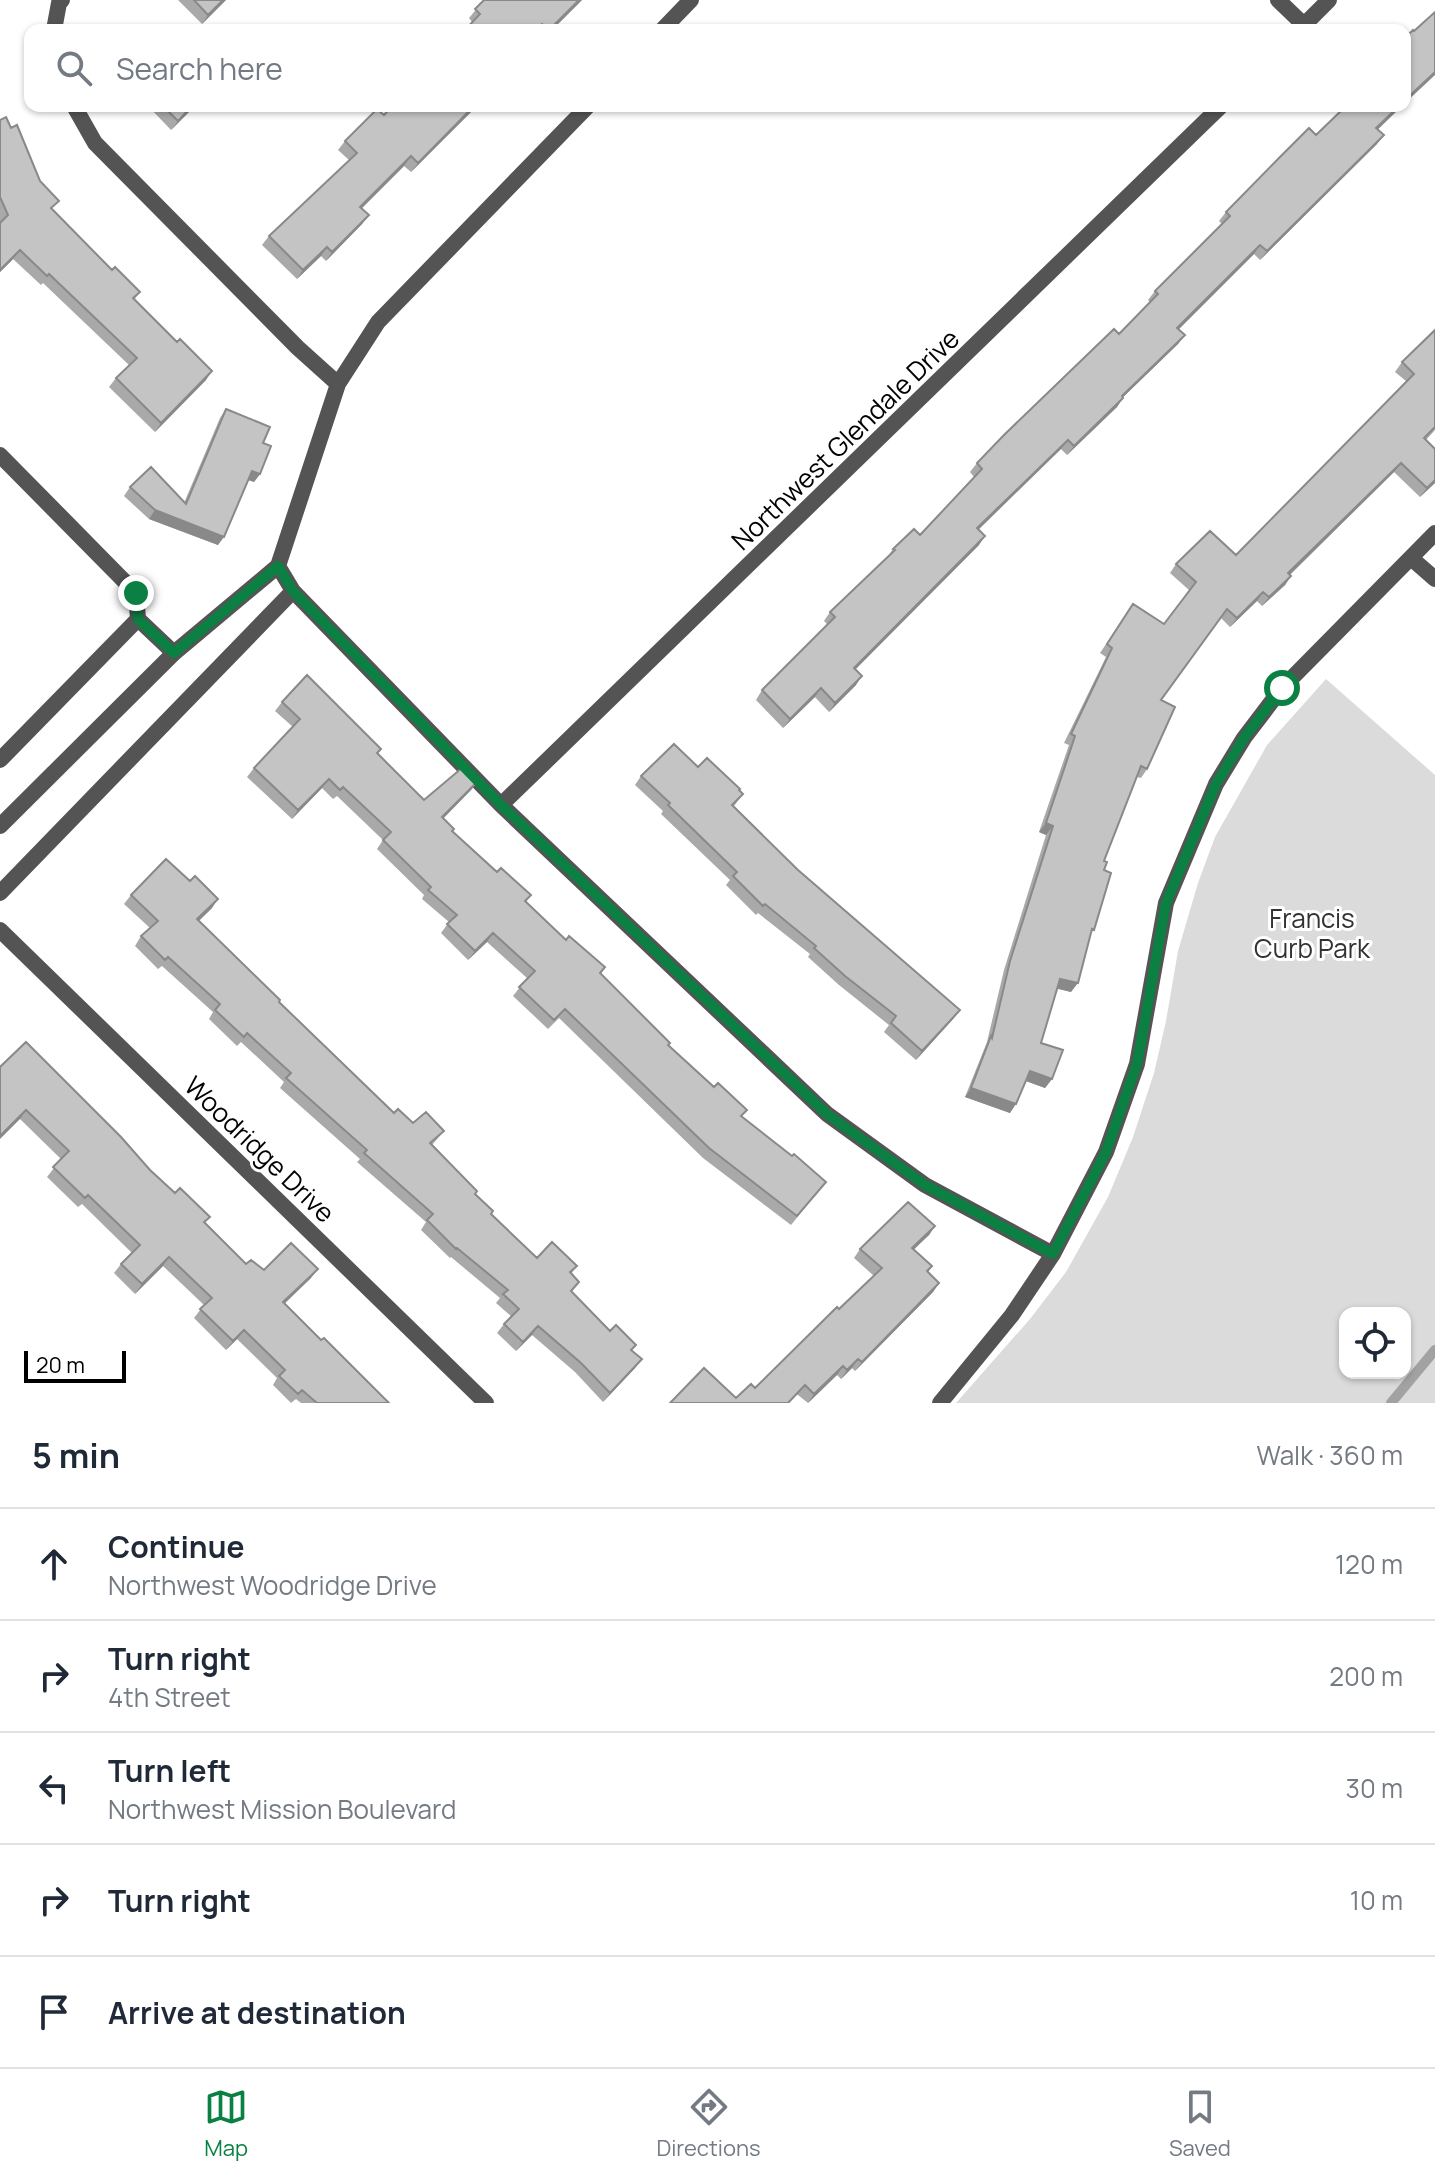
<!DOCTYPE html>
<html lang="en">
<head>
<meta charset="utf-8">
<style>
	:root { --surface:#fff; --page:#f2f2f3; --text:#1f2937; --muted:#747a83; --line:#e0e1e3; --accent:#0b8043 }
	body { margin:0; font-family:Manrope,sans-serif; background:var(--page); color:var(--text) }
	.controls { position:absolute; right:24px; bottom:24px; display:grid; overflow:hidden; border-radius:16px; box-shadow:0 2px 6px #0004 }
	.controls button { width:72px; height:72px; display:grid; place-items:center; padding:0; border:0; border-bottom:2px solid var(--line); background:var(--surface); color:var(--text); font:40px sans-serif }
	.scale { position:absolute; left:24px; bottom:20px; width:102px; box-sizing:border-box; padding-left:8px; border:4px solid #000; border-top:0; font-size:22px; line-height:28px; white-space:nowrap; color:#000; -webkit-text-stroke:6px #fff; paint-order:stroke }
	.stop { position:absolute; width:24px; height:24px; margin:-18px; border:6px solid #0b8043; border-radius:50%; background:#fff }
	.stop.end { background:#0b8043; border-color:#fff; box-shadow:0 2px 8px #0008 }
	.list { margin:0; padding:0; list-style:none }
	h2 { display:flex; justify-content:space-between; align-items:center; height:104px; margin:0; padding:0 32px; font-size:34px }
	h2 small { font-size:26px; font-weight:400; color:var(--muted) }
	.list li { display:grid; grid-template-columns:52px 1fr auto; gap:24px; align-items:center; box-sizing:border-box; height:112px; padding:0 32px; border-top:2px solid var(--line) }
	.list b { display:block; font-size:30px; white-space:nowrap }
	.list p { margin:0; font-size:26px; white-space:nowrap; color:var(--muted) }
	.list em { font-size:26px; font-style:normal; color:var(--muted) }
	.icon { flex:none; width:44px; height:44px; fill:none; stroke:currentColor; stroke-width:2; stroke-linecap:round; stroke-linejoin:round }
	.map { position:relative; flex:none; width:1435px; height:1403px; overflow:hidden }
	.search { position:absolute; background:var(--surface); box-shadow:0 2px 6px #0004; left:24px; right:24px; top:24px; height:88px; display:flex; align-items:center; gap:20px; box-sizing:border-box; padding:0 28px; border-radius:16px; color:var(--muted); font-size:30px }
	.sheet { height:664px; background:var(--surface) }
	nav { display:flex; justify-content:space-around; align-items:center; box-sizing:border-box; height:112px; border-top:2px solid var(--line); background:var(--surface); font-size:22px; color:var(--muted) }
	nav a { display:grid; justify-items:center; gap:4px }
	nav .on { color:var(--accent) }
	.map>svg:first-child { display:block }
	.green { fill:#dbdbdb; fill-rule:evenodd }
	.lines { fill:none; stroke-linecap:round; stroke-linejoin:round }
	.stream { stroke:#a2a2a2; stroke-width:10 }
	.service { stroke:#545454; stroke-width:16 }
	.minor { stroke:#545454; stroke-width:16 }
	.wall { fill:#a9a9a9 }
	.shaded-wall { fill:#898989 }
	.building { fill:#c4c4c4; stroke:#898989; stroke-width:2 }
	.route { stroke:#0b8043; stroke-width:10 }
	.labels { text-anchor:middle; dominant-baseline:central; stroke-width:6; stroke-linejoin:round; paint-order:stroke }
	.street-label { font-size:26px; fill:#000; stroke:#fff }
	.park-label { font-size:26px; fill:#323232; stroke:#fff }
</style>
</head>
<body>
<div class="map">
<svg width="1435" height="1403" viewBox="0 0 1435 1403">
	<rect width="100%" height="100%" fill="#fff"/>
	<path class="green" d="M1326,679L1435,775V1403H956L1030,1319L1066,1272L1108,1197L1133,1137L1154,1073L1166,1021L1178,951L1198,883L1215,837L1267,745ZM1405,1313V1373H1345V1313Z"/>
	<g class="lines">
		<path class="stream" d="M1391,1403L1435,1350"/>
		<path class="service" d="M0,455L136,593L138,619L174,653
			M1411,558L1435,579
			M0,760L138,619"/>
		<path class="minor" d="M1278,0L1304,25
			M54,30L59,3L62,0
			M662,30L691,0
			M1299,30L1329,0
			M74,106L95,143L298,348L338,384
			M278,566L293,591L501,805L827,1114L925,1185L1053,1254
			M501,805L1221,106
			M0,826L174,653L278,566L338,384L378,322L588,106
			M0,893L293,591
			M0,930L486,1403
			M940,1403L1012,1315L1053,1254L1106,1152L1137,1064L1166,903L1216,784L1244,738L1282,688L1435,533"/>
	</g>
	<path class="wall" d="M178,0H226L202,24Z
		M484,0H582L552,30H465L472,22L469,18Z
		M148,106H195L171,130Z
		M392,106H477L411,172L404,166L362,208L369,215L362,224L326,261L321,256L297,279L262,245L269,236L349,160L338,150L345,141L384,115Z
		M1346,106H1402L1378,129L1377,144L1260,260L1254,254L1179,329L1185,335L1178,344L1123,397L1117,407L1067,455L1061,449L978,529L979,545L855,669L856,685L829,712L815,697L783,728L756,700L762,690L828,625L824,621L830,612L887,558L893,549L920,535L974,477L970,472L977,463L1119,334L1150,302L1148,300L1155,291L1222,224L1219,221L1226,212L1316,135Z
		M0,120L52,210L112,270L140,292L134,300L206,380L155,432L109,387L116,378L129,365L43,283L41,285L13,259L0,272Z
		M1435,330V430L1426,440L1435,483L1420,497L1394,472L1290,575L1291,576L1285,585L1262,606L1257,601L1230,627L1221,618L1161,700L1147,769L1141,778L1137,777L1104,861V870L1091,933L1071,992L1057,988L1041,1043L1052,1079L1045,1088L1026,1081L1010,1113L965,1097L987,1042L1004,970L1046,835L1039,832L1069,745L1064,743L1106,657L1100,653L1127,613L1164,624L1189,590L1170,573L1176,564L1236,555L1406,381L1395,372L1402,362Z
		M226,409L263,443L260,474L254,482L248,480L218,545L149,519L124,496L130,487L184,503L220,418Z
		M282,702L381,749L378,754L424,800L478,781L471,790L443,818L452,831L497,872L531,895L526,902L566,940L605,967L601,974L668,1045L742,1117L826,1182L791,1225L703,1158L559,1018L548,1029L513,996L527,978L487,942L468,960L441,933L449,922L422,899L424,895L377,849L383,840L337,796L333,799L322,788L292,819L247,777L254,768L293,727L275,711Z
		M698,767L739,791L743,794L734,806L798,870L960,1010L953,1019L916,1060L884,1032L889,1025L839,985L808,957L810,954L758,913L756,915L726,885L730,880L661,814L663,811L635,785L641,776Z
		M131,895L212,908L199,921L279,1002L394,1113L413,1123L444,1131L432,1145L491,1214L537,1258L577,1266L571,1274L572,1292L610,1331L636,1345L632,1350L635,1368L603,1402L575,1372L532,1335L516,1351L497,1333L504,1324L511,1316L496,1303L500,1298L451,1257L450,1258L421,1230L426,1222L357,1162L360,1159L280,1088L284,1082L241,1042L237,1046L209,1019L213,1012L162,966L158,969L135,946L141,936L150,928L124,904Z
		M0,1067L150,1170L175,1193L210,1217L205,1223L246,1264L264,1270L311,1278L284,1303L321,1340L389,1403H301L296,1399L291,1403L273,1385L277,1378L237,1339L226,1350L194,1318L204,1305L163,1266L135,1294L114,1273L121,1264L132,1253L82,1204L78,1207L47,1177L61,1159L20,1119Z
		M935,1226L929,1235L914,1249L932,1266L928,1272L939,1283L933,1292L855,1371L852,1368L841,1379L837,1375L808,1403L798,1395L736,1398L755,1388L874,1276L854,1258L860,1249Z"/>
	<path class="shaded-wall" d="M223,0H226L202,24L208,15Z
		M579,0H582L552,30H549Z
		M1435,72V75L1405,103V100Z
		M192,106H195L171,130L178,121Z
		M474,106H477L411,172L418,163Z
		M1399,106H1402L1370,137L1376,128Z
		M1384,135L1377,144L1260,260L1267,251Z
		M411,156L404,166L354,216L360,207Z
		M369,215L362,224L326,261L332,252Z
		M1260,245L1254,254L1171,337L1177,328Z
		M327,247L321,256L297,279L303,270Z
		M20,250L13,259L0,272V270Z
		M1185,335L1178,344L1115,405L1122,396Z
		M212,371L206,380L155,432L161,423Z
		M1123,398L1117,407L1067,455L1074,446Z
		M1068,440L1061,449L971,537L977,528Z
		M1401,463L1394,472L1282,582L1288,573Z
		M252,471L260,474L254,482L246,479Z
		M1435,480V483L1420,497L1427,488Z
		M155,510L224,537L218,545L149,519Z
		M985,536L979,545L848,677L854,668Z
		M1291,576L1285,585L1262,606L1269,597Z
		M1263,592L1257,601L1230,627L1237,618Z
		M862,676L856,685L829,712L835,703Z
		M821,688L815,697L783,728L790,719Z
		M329,779L322,788L292,819L298,810Z
		M478,781L471,790L436,826L442,817Z
		M1046,823L1053,826L1046,835L1039,832Z
		M218,899L212,908L191,928L197,919Z
		M493,933L487,942L468,960L475,951Z
		M1060,979L1078,983L1071,992L1054,988Z
		M960,1010L953,1019L916,1060L922,1051Z
		M1030,1071L1052,1079L1045,1088L1023,1080Z
		M971,1088L1016,1104L1010,1113L965,1097Z
		M26,1110L20,1119L0,1139V1136Z
		M935,1226L929,1235L906,1257L912,1248Z
		M169,1257L163,1266L135,1294L142,1284Z
		M318,1269L311,1278L277,1311L283,1302Z
		M939,1283L933,1292L855,1371L862,1362Z
		M538,1326L532,1335L516,1351L523,1342Z
		M244,1330L237,1339L226,1350L233,1341Z
		M642,1359L635,1368L603,1402L610,1393Z
		M858,1359L852,1368L841,1379L847,1370Z
		M843,1366L837,1375L808,1403L814,1394Z"/>
	<path class="building" d="M194,0H223L208,15Z
		M484,0H579L549,30L542,24L535,30H465L480,14L475,9Z
		M1435,12V72L1405,100L1404,30L1405,29L1409,34L1413,30L1414,31Z
		M163,106H192L178,121Z
		M392,106H474L418,163L411,156L360,207L369,215L332,252L327,247L303,270L269,236L357,153L345,141L377,109L384,115Z
		M1346,106H1399L1376,128L1384,135L1267,251L1260,245L1177,328L1185,335L1122,396L1123,398L1074,446L1068,440L977,528L985,536L854,668L862,676L835,703L821,688L790,719L762,690L835,617L830,612L895,550L893,549L914,529L920,535L982,469L977,463L1004,435L1114,329L1119,334L1158,294L1155,291L1230,216L1226,212L1279,158L1309,128L1316,135Z
		M6,117L11,128L17,125L40,181L59,201L51,208L112,270L115,267L140,292L133,298L177,342L180,339L212,371L161,423L116,378L137,358L49,274L47,276L20,250L0,270V223L8,215L0,197V120Z
		M1435,330V427L1424,438L1435,449V480L1427,488L1401,463L1288,573L1291,576L1269,597L1263,592L1237,618L1227,609L1161,700L1175,707L1147,769L1141,766L1104,861L1107,862L1104,870L1111,873L1094,930L1092,929L1078,983L1060,979L1041,1043L1063,1050L1052,1079L1030,1071L1016,1104L971,1088L991,1036L992,1038L1010,961L1053,826L1046,823L1075,736L1071,734L1112,648L1107,644L1133,604L1164,624L1196,582L1176,564L1210,531L1236,555L1414,374L1402,362Z
		M226,409L270,427L263,443L271,446L260,474L252,471L224,537L155,510L130,487L151,467L186,504Z
		M307,675L381,749L377,753L424,800L463,767L478,781L442,817L454,829L452,831L497,872L501,868L531,895L525,901L566,940L569,936L605,967L600,973L670,1043L668,1045L714,1087L718,1083L747,1110L741,1116L792,1156L794,1154L826,1182L797,1216L709,1148L565,1009L554,1020L519,987L535,971L493,933L475,951L447,924L457,915L428,890L431,887L383,840L391,832L343,787L340,790L329,779L298,810L254,768L300,719L282,702Z
		M674,744L698,767L707,758L740,789L739,790L743,794L732,805L798,870L960,1010L922,1051L891,1023L896,1016L845,976L814,948L816,946L765,904L763,906L733,876L737,872L668,805L670,803L641,776Z
		M166,859L190,881L195,876L218,899L197,919L280,1000L279,1002L394,1113L398,1109L413,1123L426,1112L444,1131L430,1143L477,1191L475,1194L493,1211L491,1214L537,1258L552,1242L577,1266L570,1272L579,1282L571,1291L610,1331L616,1325L636,1345L631,1350L642,1359L610,1393L581,1363L538,1326L523,1342L504,1324L519,1309L503,1294L508,1290L457,1248L456,1249L427,1220L433,1214L364,1153L367,1150L286,1078L291,1073L247,1033L244,1037L215,1010L220,1004L168,957L165,960L141,936L158,921L131,895Z
		M26,1042L121,1137L150,1170L175,1193L180,1188L210,1217L204,1222L246,1264L251,1260L264,1270L291,1243L318,1269L283,1302L321,1340L324,1338L389,1403H317L302,1390L298,1394L279,1376L285,1370L244,1330L233,1341L200,1309L212,1298L169,1257L142,1284L121,1264L140,1245L88,1195L85,1198L53,1167L69,1151L26,1110L0,1136V1067Z
		M908,1202L935,1226L912,1248L932,1266L927,1271L939,1283L862,1362L858,1359L847,1370L843,1366L814,1394L805,1385L788,1403H670L704,1368L736,1398L751,1384L755,1388L837,1307L839,1309L882,1268L860,1249Z"/>
	<g class="lines">
		<path class="route" d="M136,593L138,619L174,653L278,566L293,591L501,805L827,1114L925,1185L1053,1254L1106,1152L1137,1064L1166,903L1216,784L1244,738L1282,688"/>
	</g>
	<g class="labels">
		<g class="street-label">
			<text transform="translate(845 439) rotate(-44)">Northwest Glendale Drive</text>
			<text transform="translate(260 1149) rotate(44)">Woodridge Drive</text>
		</g>
		<g class="park-label">
			<text x="1312" y="918">Francis<tspan x="1312" dy="30">Curb Park</tspan></text>
		</g>
	</g>
</svg>
<div class="controls">
<button><svg class="icon" aria-label="locate" viewBox="0 0 24 24"><circle cx="12" cy="12" r="6"/><path d="M12 2v4M12 18v4M2 12h4M18 12h4"/></svg></button>
</div>
<div class="scale">20 m</div>
<div class="stop" style="left:1282px;top:688px"></div>
<div class="stop end" style="left:136px;top:593px"></div>
<div class="search"><svg class="icon" aria-label="search" viewBox="0 0 24 24"><circle cx="10" cy="10" r="6"/><path d="M15 15l6 6"/></svg>Search here</div>
</div>
<section class="sheet">
<h2>5 min<small>Walk · 360 m</small></h2>
<ul class="list">
<li><svg class="icon" aria-label="ahead" viewBox="0 0 24 24"><path d="M12 20V5M6 11l6-6 6 6"/></svg><div><b>Continue</b><p>Northwest Woodridge Drive</p></div><em>120 m</em></li>
<li><svg class="icon" aria-label="right" viewBox="0 0 24 24"><path d="M7 20v-9h11M14 6l5 5-5 5"/></svg><div><b>Turn right</b><p>4th Street</p></div><em>200 m</em></li>
<li><svg class="icon" aria-label="left" viewBox="0 0 24 24"><path d="M17 20v-9H6M10 6l-5 5 5 5"/></svg><div><b>Turn left</b><p>Northwest Mission Boulevard</p></div><em>30 m</em></li>
<li><svg class="icon" aria-label="right" viewBox="0 0 24 24"><path d="M7 20v-9h11M14 6l5 5-5 5"/></svg><div><b>Turn right</b></div><em>10 m</em></li>
<li><svg class="icon" aria-label="arrive" viewBox="0 0 24 24"><path d="M6 21V4h12l-3 4 3 4H6"/></svg><div><b>Arrive at destination</b></div></li>
</ul>
</section>
<nav>
<a class="on"><svg class="icon" aria-label="map" viewBox="0 0 24 24"><path d="M3 6l6-2 6 2 6-2v14l-6 2-6-2-6 2zM9 4v14M15 6v14"/></svg>Map</a>
<a><svg class="icon" aria-label="directions" viewBox="0 0 24 24"><path d="M12 3l9 9-9 9-9-9zM9 14v-3h6M13 9l2 2-2 2"/></svg>Directions</a>
<a><svg class="icon" aria-label="saved" viewBox="0 0 24 24"><path d="M7 4h10v16l-5-4-5 4z"/></svg>Saved</a>
</nav>
</body>
</html>
